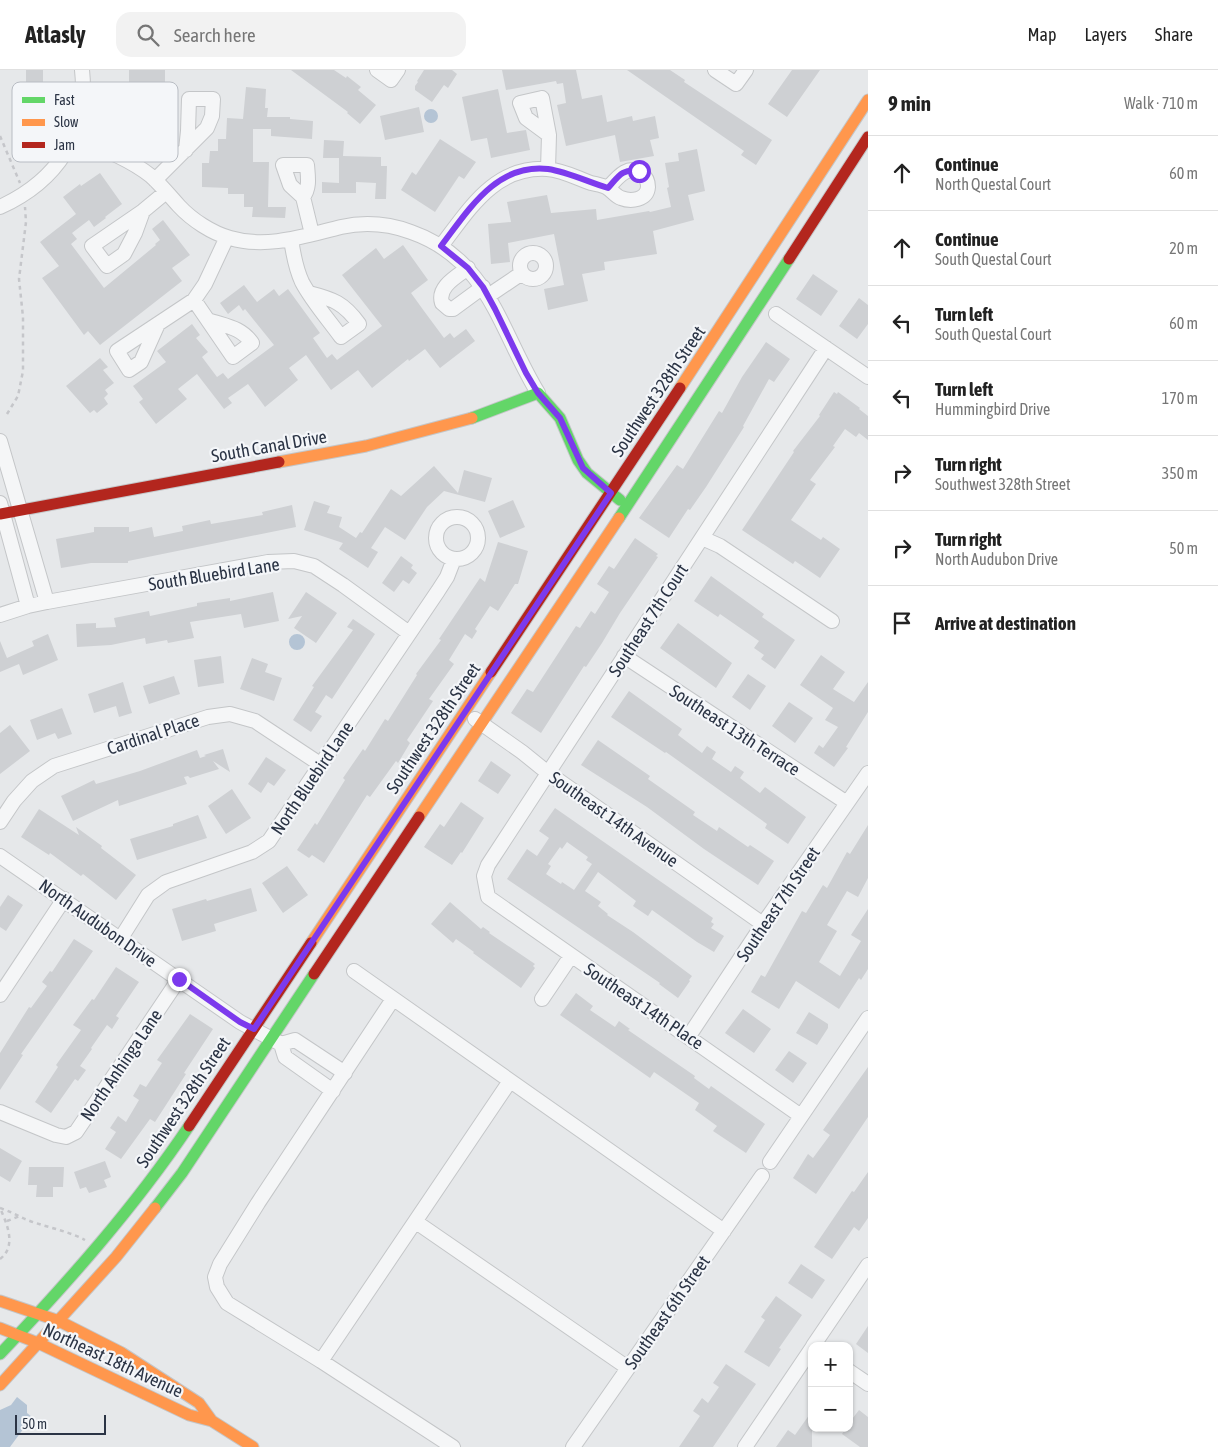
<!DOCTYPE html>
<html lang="en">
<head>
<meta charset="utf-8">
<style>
	:root { --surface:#fff; --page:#f2f2f2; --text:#222; --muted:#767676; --line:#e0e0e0 }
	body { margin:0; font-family:"Asap Condensed",sans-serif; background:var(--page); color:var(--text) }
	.controls { position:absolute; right:15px; bottom:15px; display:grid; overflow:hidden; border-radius:10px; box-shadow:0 1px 4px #0004 }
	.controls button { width:45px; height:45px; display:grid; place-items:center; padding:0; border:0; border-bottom:1px solid var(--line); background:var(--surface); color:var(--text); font:25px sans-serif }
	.scale { position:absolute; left:15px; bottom:12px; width:91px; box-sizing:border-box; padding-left:5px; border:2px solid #2b3445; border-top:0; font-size:14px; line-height:18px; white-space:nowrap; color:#2b3445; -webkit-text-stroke:4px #f4f6f9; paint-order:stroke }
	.stop { position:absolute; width:15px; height:15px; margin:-11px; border:4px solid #7c3aed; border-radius:50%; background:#fff }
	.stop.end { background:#7c3aed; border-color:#fff; box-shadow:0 1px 5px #0008 }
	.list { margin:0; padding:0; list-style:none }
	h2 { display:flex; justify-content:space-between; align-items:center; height:65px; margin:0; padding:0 20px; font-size:21px }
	h2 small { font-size:16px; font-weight:400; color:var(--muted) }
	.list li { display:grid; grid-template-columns:32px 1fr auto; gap:15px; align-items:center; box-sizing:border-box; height:75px; padding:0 20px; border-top:1px solid var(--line) }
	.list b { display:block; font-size:19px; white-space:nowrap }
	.list p { margin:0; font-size:16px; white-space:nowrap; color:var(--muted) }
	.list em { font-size:16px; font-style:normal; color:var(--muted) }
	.icon { flex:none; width:28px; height:28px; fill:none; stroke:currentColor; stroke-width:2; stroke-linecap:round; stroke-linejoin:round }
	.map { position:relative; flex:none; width:868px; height:1377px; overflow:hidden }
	header { display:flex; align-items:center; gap:30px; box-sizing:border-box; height:70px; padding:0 25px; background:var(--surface); border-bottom:1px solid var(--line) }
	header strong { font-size:24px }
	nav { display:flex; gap:28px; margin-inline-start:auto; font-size:18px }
	.search { width:350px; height:45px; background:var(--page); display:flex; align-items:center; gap:12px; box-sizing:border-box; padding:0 18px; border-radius:15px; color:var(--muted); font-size:19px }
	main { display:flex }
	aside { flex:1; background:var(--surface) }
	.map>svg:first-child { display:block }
	.water { fill:#b4c4d5 }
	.building { fill:#ced0d3; fill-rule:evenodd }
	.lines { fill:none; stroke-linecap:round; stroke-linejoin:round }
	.street-casing { stroke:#c4c6c8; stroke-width:16 }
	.fast-casing { stroke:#c4c6c8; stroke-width:13 }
	.slow-casing { stroke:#c4c6c8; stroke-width:13 }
	.jam-casing { stroke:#c4c6c8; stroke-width:13 }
	.path { stroke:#c5c6ca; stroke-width:2.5; stroke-dasharray:4 4; stroke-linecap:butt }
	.street { stroke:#f5f6f7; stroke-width:14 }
	.fast { stroke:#63d668; stroke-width:11 }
	.slow { stroke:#ff974d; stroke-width:11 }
	.jam { stroke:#b3261e; stroke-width:11 }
	.route { stroke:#7c3aed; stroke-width:6 }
	.labels { text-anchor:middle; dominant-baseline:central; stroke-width:4.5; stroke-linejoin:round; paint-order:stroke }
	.street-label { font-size:18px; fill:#2b3445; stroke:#f4f6f9 }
	.key { fill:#f4f6f9; stroke:#b8bcc3; stroke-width:1 }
	.key-label { font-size:14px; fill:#2b3445 }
</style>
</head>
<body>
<header>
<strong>Atlasly</strong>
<div class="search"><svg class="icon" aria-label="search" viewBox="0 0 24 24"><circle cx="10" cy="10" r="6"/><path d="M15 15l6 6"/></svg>Search here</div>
<nav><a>Map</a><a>Layers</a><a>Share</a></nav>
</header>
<main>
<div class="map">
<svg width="868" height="1377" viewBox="0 0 868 1377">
	<rect width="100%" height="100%" fill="#e6e8ea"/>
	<path class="water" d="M424 46a7 7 0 1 1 14 0a7 7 0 1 1-14 0Z
		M289 572a8 8 0 1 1 16 0a8 8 0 1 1-16 0Z
		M17,1327L27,1335V1343L32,1347L10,1377H0V1340L11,1335Z"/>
	<path class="building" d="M26,0H43V12H52L53,25L26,26Z
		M129,0H165V23H172L174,57L108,55V21H129Z
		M291,0H334L346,8L347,6L361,17L358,20L376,35L360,54L347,43L348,42Z
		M424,0H452L457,4L448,18L444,15L432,32L415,20V16L418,12L417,11Z
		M502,0H576L582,29L602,25L607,52L632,46L633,51L655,46L659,68L650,70L654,86L620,92L615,65L566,76L557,35L566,33L563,13L557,14L556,11L506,20Z
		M627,0H670L685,10L684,12L772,70L756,95L741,85L744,81Z
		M792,0H820L787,47L768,34Z
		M246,17L266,19L265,38H268L267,47H290V49L313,51L312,69L271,66V59H253V92H269L268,137H286L285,148L252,147L253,137H244V124H228V118L202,117V93H209L210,81H218V69H226L227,48L243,49Z
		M498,19L507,63L526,60L530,80L491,88L487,68L471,71L462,27Z
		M419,37L424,62L385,70L380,46Z
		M440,69L476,92L464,109L459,106L435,142L401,120L412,102L416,105Z
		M324,70L344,71L343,86L381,87V96H387L386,129H375L376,113L356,112V123H322V112L339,113V88H323Z
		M697,79L705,121L688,125L694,150L653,161L657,184L604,192L605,200L582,204L588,231L548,240L544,219L564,215L554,164L508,173L510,192L491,194L488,154L511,152L507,132L547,125L551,143L596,139L597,150L649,141L650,142L671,137L667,118L669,117L665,93L679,91L678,83Z
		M100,103L122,134L105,147L106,148L94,157L89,150L72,163L77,169L71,174L104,218L156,175L155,174L160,170L152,159L163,150L190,185L172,198L182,211L100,275L88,261L84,265L42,208L59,196L40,172L76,144L63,127L80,114L81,116Z
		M403,175L428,210L411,223L424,241L444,268L450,263L454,268L466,259L475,271L440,298L425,279L409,291L408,289L372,318L358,300L331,320L306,285L289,298L298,310L265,337L248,314L228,328L232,333L224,339L197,304L178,319L187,329L156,354L139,332L143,329L133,316L166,292L157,281L192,254L200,265L196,268L208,282L202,287L217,307L223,303L228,309L274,275L245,239L243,241L239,235L228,244L220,233L244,215L257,232L274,219L279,226L288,219L320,263L313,268L327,288L332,284L337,290L382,256L342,205L376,178L384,189Z
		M813,204L838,221L821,246L796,229Z
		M859,228L868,235V254L857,269L839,256Z
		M766,272L790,289L774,312L769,309L743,356L744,357L706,417L690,440L688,439L669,468L639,448L677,395L683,399L719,341L722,343L742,307Z
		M100,288L108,297L103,300L114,313L105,320L108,324L104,328L108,334L97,343L94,340L90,343L66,316Z
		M834,322L837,324L838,322L860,338L859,339L868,346V370L859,363L856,367L845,359L833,376L835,377L810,410L816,414L791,450L821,470L823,467L840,479L820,508L795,491L793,494L742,460L794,382L793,381L820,346L819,345Z
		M434,396L458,423L464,400L492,408L485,432L444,421L427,437L405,470L385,457L371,478L378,482L368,498L339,479L343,473L304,460L314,431L330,436L327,443L342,447L339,457L356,468L360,462L362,463L391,419L401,426Z
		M513,430L525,457L500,468L488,441Z
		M292,435L296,457L128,491V493H91L61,498L56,469L94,462V457H129V462L152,457L154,467L183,461L182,456L210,450L211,454L263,445L262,442Z
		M635,468L658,484L656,486L658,487L620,543L602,573L586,597L584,596L541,663L511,643L527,619L533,622L576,556L580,558L591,541L595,544L609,522L597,514L609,496L614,499Z
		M498,472L528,481L518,514H515L498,541L490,536L475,559L477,561L472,569L465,564L449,590L454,594L429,629L433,631L407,670L410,673L398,693L396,691L370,727L367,725L324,793L312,785L309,788L297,780L315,753L317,755L345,710L343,708L363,679L365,681L385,649L388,651L417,605L416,604L441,570L439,569L480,508L485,512Z
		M401,486L413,495L411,498L417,503L409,514L403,510L394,522L382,513Z
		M711,506L764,544L762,547L795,570L775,599L761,589L764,585L754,578L759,571L720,544L718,547L694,531Z
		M273,522L279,551L244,558L241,544L190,552L194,568L168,573L167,570L146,574L145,568L111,575L77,577L76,554L96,553V558L116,557L114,548L149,541L150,546L197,536V533L230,528V531Z
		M306,522L337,543L316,573L294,558L302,546L288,549Z
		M353,549L375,564L332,629L326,625L315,642L322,646L311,662L293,650L314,617L312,616L353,560L347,557Z
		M678,553L732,593L716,618L660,578Z
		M48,564L58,590L23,605L19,594L0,602V571L7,588L34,576L32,571Z
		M821,585L845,602L833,619L854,632L868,612V642L846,677L848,678L834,697L814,683L819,675L823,678L838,657L825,650L833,638L800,615Z
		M221,586L224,613L198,617L194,590Z
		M252,588L268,594L265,602L282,608L274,631L240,619Z
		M748,604L766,616L750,640L732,627Z
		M174,606L180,624L149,634L143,616Z
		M123,612L132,643L119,647L116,636L94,643L88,624Z
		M629,621L682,659L678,665L702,683L707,676L716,682L712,689L731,702L735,696L744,702L740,708L760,723L765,717L806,747L788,774L765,758L767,754L666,682L665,683L611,647Z
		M789,632L813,648L795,673L772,656Z
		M62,638L72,664L58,669L55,663L37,670L30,650Z
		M10,655L30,681L0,704V663Z
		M598,670L650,706L648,709L695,742L693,745L717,761L719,757L748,777L750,775L774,791L758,815L704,779L647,737L581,695Z
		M223,679L230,702L213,691L219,699L190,708L188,706L184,707L187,714L119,736L118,730L73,751L61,726L94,710L96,714L140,701L197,680L200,688L206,686L204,685Z
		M266,687L286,700L274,716L268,712L261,723L248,714Z
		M491,691L511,705L498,724L478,711Z
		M232,719L251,748L226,764L208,736Z
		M461,732L484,748L462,783L461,782L452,795L424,777L440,754L444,757Z
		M555,738L713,848L711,852L714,854L711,858L724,866L714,882L697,872L652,840L648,846L633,836L636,831L598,802L585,821L601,832L598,836L608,844L607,845L633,862L692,906L689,910L690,911L678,928L659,914L660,913L507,809L527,779L537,786L549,768L539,761ZM567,772L588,787L586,790L592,794L574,820L562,812L561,814L546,804L551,796L548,794L560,777L562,779Z
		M39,739L79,765L76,757L102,776L101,778L136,805L116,830L83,804L81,806L50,783L49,785L21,767Z
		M198,745L207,768L137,790L130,769L173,756V754Z
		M868,755V808L858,827L847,821L827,855L837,861L819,892L840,906L861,871L851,865L868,839V899L861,910L859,908L839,939L796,911L779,939L751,922L761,905L765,907L802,841L806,843L823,815L827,818L847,782L850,784Z
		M287,796L308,825L283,843L262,813Z
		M251,818L257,841L214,854L216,861L182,871L172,839L206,829L207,831Z
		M8,825L23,835L6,861L0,857V837Z
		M450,832L481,859L483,857L490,862L489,863L535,894L533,896L535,898L521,918L473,883L474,882L456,869L453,873L431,854Z
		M74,869L93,881L21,984L23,985L0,1020V983L29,937L31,938L47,916L42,912L50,901L52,902Z
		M116,897L139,912L116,946L119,948L112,959L107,955L91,978L92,979L80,996L86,1000L78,1011L75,1009L51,1043L35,1032L58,997L56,995L81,960L73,955L92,929L94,930Z
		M576,923L593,936L590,940L615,957L619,951L630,959L628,960L695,1006L694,1008L709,1019L711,1016L765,1054L746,1083L713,1061L717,1056L695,1040L699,1033L654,1002L650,1008L560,945Z
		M743,939L771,959L754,983L725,963Z
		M809,942L828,954V958L817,975L796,963Z
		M190,944L213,959L184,1003L186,1004L155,1052L150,1049L121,1089L105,1079L116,1062L110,1058L118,1046L126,1052L139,1030L133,1026L140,1014L146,1017L162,993L157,990Z
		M789,981L807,993L793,1013L775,1000Z
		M868,997V1047L816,1124L793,1108L808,1084L813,1088L830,1065L823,1060Z
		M0,1078L22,1091L10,1112L0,1106Z
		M105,1091L111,1107L104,1110L107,1117L89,1123L86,1117L80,1119L74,1102Z
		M29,1097H64L63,1117H53V1127H36L37,1115H28Z
		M868,1102V1148L859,1161L854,1157L832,1189L814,1177L852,1121L854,1122Z
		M801,1194L825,1210L812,1229L788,1213Z
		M776,1226L802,1245L779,1278L781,1279L769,1297L744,1282L765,1250L761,1247Z
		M868,1256V1283L856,1274Z
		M726,1294L756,1314L713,1377H679L700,1346L693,1341L702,1328L708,1333L719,1317L713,1313Z
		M859,1340L868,1347V1377H860L842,1364L846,1358H849V1353Z
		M812,1341V1377H776L788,1360L795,1365Z"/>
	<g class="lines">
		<defs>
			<path id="street" d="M377,0L391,10L398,0
				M715,0L736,14L746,0
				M73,67C100,78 128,88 151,106C161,115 170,126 179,136C192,150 212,163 230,168C267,179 304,166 341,157C364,152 389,154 411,162C489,189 500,261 538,323
				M548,99L549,65L542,28L520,33L526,48L549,65
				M155,110L207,58L212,46L213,29H189L188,61L186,80
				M303,127L290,115L283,95H307C308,107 310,118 303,127L312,164
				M0,137C57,111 89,64 82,0
				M143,141L135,163L124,184L107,196L92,176L143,141L166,122
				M291,169C293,183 296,199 302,212C312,231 328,249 341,267L359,254C344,233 333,229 309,223
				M441,176C469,140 494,96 547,99C562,100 577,108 591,113C596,114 601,115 606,117C612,120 615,126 621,128C631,132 647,130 648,117C648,112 646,107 642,104C628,93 617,108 608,118
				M520 196a13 13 0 1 1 26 0a13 13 0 1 1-26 0Z
				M468,198C456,207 437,217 442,233L449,239H453L483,217
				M488,226L522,203
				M194,230L233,287L252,273C241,257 225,256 208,250
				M776,244L868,307
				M158,254L141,292L129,300L117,281L194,230L205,214L227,167
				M0,371L47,532
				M0,433L28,536
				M436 468a21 21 0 1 1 42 0a21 21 0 1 1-42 0Z
				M702,468L720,476L832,551
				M0,545L28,536L47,532L268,492L294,491L314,496L343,515L409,563
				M624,586L847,733
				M475,649L522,682L548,703L763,854
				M0,752L14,731L32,711L54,696L208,647L230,644L255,651L320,694
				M0,786L240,952L281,974L295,970L345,1003
				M121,868L148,825L166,812L252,782L269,771L438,521L447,507L454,489
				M354,901L724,1161
				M0,925L64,829
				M393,929L258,1133L220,1194L215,1207L217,1217L227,1233L321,1291L453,1377
				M542,929L571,886
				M689,966L763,854L868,703
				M281,974L285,987L333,1021
				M0,1042L56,1065L66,1067L76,1062L179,909
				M801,1046L488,827L484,806L488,795L826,278
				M770,1092L868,948
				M416,1152L628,1298
				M813,1276L868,1195
				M321,1291L510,1011
				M849,1301L868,1314
				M573,1377L762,1106
				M745,1377L812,1278"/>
			<path id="fast" d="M472,348L538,323L560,348L578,390L587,403L620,430
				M619,448L789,189
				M155,1138L182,1103L314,904
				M0,1284C68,1212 134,1138 189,1056"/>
			<path id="slow" d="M680,318L868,30
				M279,392L366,376L472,348
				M419,747L619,448
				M311,873L491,602
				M0,1231L59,1251L122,1283L199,1333L212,1351
				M0,1258L38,1273L189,1345L212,1351L253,1377
				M0,1315L116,1187L155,1138"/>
			<path id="jam" d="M789,189L868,67
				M0,444L279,392
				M491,602L680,318
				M314,904L419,747
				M189,1056L311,873"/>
		</defs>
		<use href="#street" class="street-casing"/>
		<use href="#fast" class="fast-casing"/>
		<use href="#slow" class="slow-casing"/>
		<use href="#jam" class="jam-casing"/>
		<path class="path" d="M88,58L96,56
			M0,66L20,113
			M77,85L80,91
			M7,344L18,326L23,301V247L19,209L26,152L25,137
			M0,1138C9,1141 17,1145 25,1149C44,1157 66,1160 85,1170
			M7,1151L20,1146
			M0,1189C17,1176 7,1154 0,1138"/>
		<use href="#street" class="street"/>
		<use href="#fast" class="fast"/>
		<use href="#slow" class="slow"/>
		<use href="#jam" class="jam"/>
	</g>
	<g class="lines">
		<path class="route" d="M179,909L240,952L254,959L611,423L583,398L560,348L538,323L526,303L495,239L483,217L468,198L441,176C468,141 496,93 548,99C568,102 588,112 608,118C618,107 622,98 639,101"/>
	</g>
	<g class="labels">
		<g class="street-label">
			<text transform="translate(658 321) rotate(-56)">Southwest 328th Street</text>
			<text transform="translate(269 376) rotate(-10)">South Canal Drive</text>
			<text transform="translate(214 504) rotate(-9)">South Bluebird Lane</text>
			<text transform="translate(648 550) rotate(-57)">Southeast 7th Court</text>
			<text transform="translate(433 658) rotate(-56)">Southwest 328th Street</text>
			<text transform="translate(735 660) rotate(33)">Southeast 13th Terrace</text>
			<text transform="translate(153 664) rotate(-18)">Cardinal Place</text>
			<text transform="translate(312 708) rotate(-56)">North Bluebird Lane</text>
			<text transform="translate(614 749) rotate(35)">Southeast 14th Avenue</text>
			<text transform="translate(778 834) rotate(-56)">Southeast 7th Street</text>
			<text transform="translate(98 853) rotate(35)">North Audubon Drive</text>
			<text transform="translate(644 936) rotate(34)">Southeast 14th Place</text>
			<text transform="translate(121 995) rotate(-56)">North Anhinga Lane</text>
			<text transform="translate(183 1032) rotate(-56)">Southwest 328th Street</text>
			<text transform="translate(667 1242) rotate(-55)">Southeast 6th Street</text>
			<text transform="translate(113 1290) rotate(25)">Northeast 18th Avenue</text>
		</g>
	</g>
	<rect x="12" y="12" width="166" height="80" rx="8" class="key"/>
	<rect x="22" y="27" width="23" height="6" fill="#63d668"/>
	<rect x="22" y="49" width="23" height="7" fill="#ff974d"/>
	<rect x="22" y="72" width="23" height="6" fill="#b3261e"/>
	<g class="key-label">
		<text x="54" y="35">Fast</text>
		<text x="54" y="57">Slow</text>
		<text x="54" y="80">Jam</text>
	</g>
</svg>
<div class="controls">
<button>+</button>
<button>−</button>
</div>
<div class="scale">50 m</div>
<div class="stop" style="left:639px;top:101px"></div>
<div class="stop end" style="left:179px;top:909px"></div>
</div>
<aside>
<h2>9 min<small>Walk · 710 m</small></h2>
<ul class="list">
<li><svg class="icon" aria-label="ahead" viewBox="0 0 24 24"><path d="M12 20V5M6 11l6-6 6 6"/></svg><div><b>Continue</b><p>North Questal Court</p></div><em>60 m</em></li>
<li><svg class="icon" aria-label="ahead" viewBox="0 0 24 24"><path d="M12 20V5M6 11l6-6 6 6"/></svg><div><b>Continue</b><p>South Questal Court</p></div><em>20 m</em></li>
<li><svg class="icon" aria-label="left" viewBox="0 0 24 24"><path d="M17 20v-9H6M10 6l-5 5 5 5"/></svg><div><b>Turn left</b><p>South Questal Court</p></div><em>60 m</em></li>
<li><svg class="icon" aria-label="left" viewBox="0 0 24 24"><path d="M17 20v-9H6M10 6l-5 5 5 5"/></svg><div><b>Turn left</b><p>Hummingbird Drive</p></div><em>170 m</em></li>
<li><svg class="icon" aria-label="right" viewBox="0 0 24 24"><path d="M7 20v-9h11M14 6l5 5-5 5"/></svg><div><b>Turn right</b><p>Southwest 328th Street</p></div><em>350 m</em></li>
<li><svg class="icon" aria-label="right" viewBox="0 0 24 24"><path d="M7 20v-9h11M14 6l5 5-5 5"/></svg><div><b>Turn right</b><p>North Audubon Drive</p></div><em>50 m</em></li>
<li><svg class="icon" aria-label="arrive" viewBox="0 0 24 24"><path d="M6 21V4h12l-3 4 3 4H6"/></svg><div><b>Arrive at destination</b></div></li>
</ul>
</aside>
</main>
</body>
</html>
